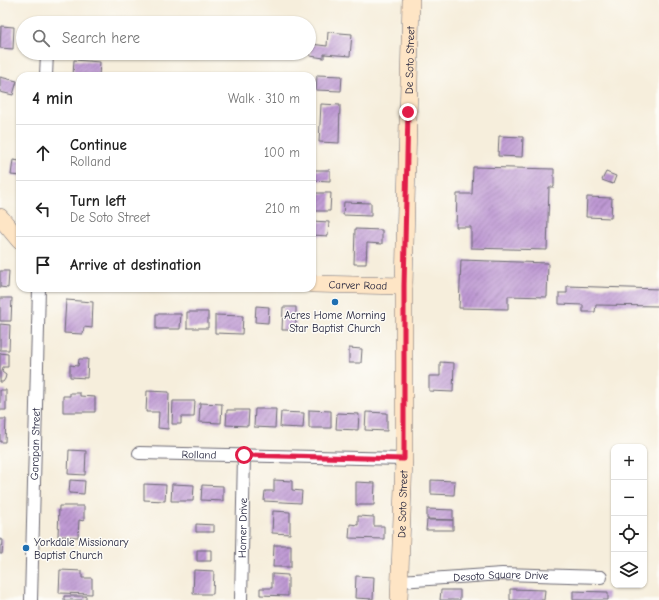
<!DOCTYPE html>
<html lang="en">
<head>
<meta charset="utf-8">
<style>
	:root { --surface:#fff; --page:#f6f6f6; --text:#222; --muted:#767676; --line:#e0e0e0 }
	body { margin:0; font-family:"Comic Neue",sans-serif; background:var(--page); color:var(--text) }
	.controls { position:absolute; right:12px; bottom:12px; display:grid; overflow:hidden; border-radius:8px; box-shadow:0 1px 3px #0004 }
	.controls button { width:36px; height:36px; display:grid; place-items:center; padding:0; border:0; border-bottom:1px solid var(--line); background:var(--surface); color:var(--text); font:20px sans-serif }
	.stop { position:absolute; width:12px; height:12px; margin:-9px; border:3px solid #e11d48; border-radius:50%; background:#fff }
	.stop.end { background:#e11d48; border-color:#fff; box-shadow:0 1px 4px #0008 }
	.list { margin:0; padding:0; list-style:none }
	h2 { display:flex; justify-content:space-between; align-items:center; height:52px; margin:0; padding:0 16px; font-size:17px }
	h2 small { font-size:13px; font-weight:400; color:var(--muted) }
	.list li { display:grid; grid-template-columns:26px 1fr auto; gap:12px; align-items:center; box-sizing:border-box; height:56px; padding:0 16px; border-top:1px solid var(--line) }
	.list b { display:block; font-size:15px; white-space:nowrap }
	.list p { margin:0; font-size:13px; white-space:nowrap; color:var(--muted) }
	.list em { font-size:13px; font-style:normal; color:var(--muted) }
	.icon { flex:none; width:22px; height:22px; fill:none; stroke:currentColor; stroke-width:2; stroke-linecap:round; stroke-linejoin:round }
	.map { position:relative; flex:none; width:659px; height:600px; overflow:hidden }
	.search { position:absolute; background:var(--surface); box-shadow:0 1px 3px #0004; left:16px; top:16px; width:300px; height:44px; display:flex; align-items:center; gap:10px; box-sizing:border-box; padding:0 14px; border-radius:22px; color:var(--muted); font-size:15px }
	.panel { position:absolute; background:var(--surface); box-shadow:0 1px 3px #0004; left:16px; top:72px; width:300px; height:220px; border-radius:12px }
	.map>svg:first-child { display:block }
	.building { fill:url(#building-hatch) }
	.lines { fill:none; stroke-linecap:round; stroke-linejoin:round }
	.street-casing { stroke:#6c6973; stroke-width:14 }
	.secondary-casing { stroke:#6c6973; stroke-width:18 }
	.street { stroke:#fff; stroke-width:12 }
	.secondary { stroke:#fee5c5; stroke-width:17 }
	.route { stroke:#e11d48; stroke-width:5 }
	.poi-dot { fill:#1f6fb2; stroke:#fdfcf7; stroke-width:1.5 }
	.labels { text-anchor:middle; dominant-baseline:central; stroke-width:3; stroke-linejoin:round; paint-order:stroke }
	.street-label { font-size:11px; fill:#22223b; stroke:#fdfcf7 }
	.poi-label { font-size:11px; fill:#22223b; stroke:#fdfcf7 }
</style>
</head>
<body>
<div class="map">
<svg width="659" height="600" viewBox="0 0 659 600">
	<defs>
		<pattern id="building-hatch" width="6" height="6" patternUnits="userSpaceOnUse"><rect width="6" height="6" fill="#be99d3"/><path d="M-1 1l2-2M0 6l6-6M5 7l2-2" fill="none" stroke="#9a7cac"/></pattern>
	</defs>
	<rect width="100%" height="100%" fill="#fdfcf7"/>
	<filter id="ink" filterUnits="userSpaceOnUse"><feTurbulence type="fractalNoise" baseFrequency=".025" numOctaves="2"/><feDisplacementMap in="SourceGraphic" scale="8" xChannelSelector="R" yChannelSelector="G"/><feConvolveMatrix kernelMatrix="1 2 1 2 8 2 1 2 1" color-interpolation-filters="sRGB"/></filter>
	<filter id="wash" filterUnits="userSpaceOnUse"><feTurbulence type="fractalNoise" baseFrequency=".012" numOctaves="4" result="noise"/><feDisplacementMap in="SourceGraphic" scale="16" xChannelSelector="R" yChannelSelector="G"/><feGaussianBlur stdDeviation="0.9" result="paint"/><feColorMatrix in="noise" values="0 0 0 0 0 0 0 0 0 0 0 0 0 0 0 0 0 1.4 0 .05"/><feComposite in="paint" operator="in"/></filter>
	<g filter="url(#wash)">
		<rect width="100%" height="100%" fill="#f6eedc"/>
		<g id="blocks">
			<path class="building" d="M1,26L14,27L13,49L0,48Z
				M328,32L352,34L350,56L324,54V58L310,56L311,44L327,46Z
				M74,60L100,62L99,76H73Z
				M317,75L342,76L341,91L316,90Z
				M0,77L17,81L13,95L0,92Z
				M321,104L340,105L339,143L319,142Z
				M499,136L523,137L522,157L498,156Z
				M13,160L20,161V176L11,175Z
				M473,167L554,169V187H549L547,250L471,248V227H456L457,194H472Z
				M312,170H330V181L312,180Z
				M606,172L616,176L613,184L602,180Z
				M314,193H331L330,211H313Z
				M587,197L612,198L611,218L586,217Z
				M344,202L371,203V216L343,215Z
				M312,221L329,222L328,236L312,235Z
				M355,229L382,230V244L367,243L366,264H354Z
				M461,260L548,263L547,297L508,296V309L459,308Z
				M0,271H9L8,288L0,287Z
				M567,286L659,289V306L596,305L595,312H583V305L559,304V293H567Z
				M0,298H12L11,321H0Z
				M66,300L93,302L92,328L84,327L83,334L64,333Z
				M256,306L269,307L268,323L255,322Z
				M283,307H296V330H282Z
				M187,312H208V328H187Z
				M156,314H181L180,329H156Z
				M215,315L243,316L242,334L215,333Z
				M0,324L10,325L9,350H0Z
				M349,348L362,349L361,363H349Z
				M0,353L8,354V367H3L2,372L6,375L5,379L3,382H0Z
				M79,359H88L87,378L70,377V365L78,366Z
				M440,362L454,363L453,392L429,391V376H440Z
				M0,390H6V410H0Z
				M147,391L169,392L168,429L158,428L159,412H146Z
				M70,393H80V396L95,397V412H63V396H70Z
				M173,401H195L194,417H181V424H172Z
				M200,403L222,404L221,423L199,422Z
				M255,409H276L275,428L254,427Z
				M227,410H249L248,426L226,425Z
				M309,410L331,411V428H309Z
				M281,412L304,413L303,428L280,427Z
				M366,412L387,413V431L365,430Z
				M337,413L359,414L358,430L336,429Z
				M0,419H6L5,442H0Z
				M69,450L86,451L85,475L68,474Z
				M70,480L85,481L84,494L69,493Z
				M274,480L292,481V490L302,491L301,503L264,501L265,491H274Z
				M431,480L455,481L454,495L431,494Z
				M356,482L375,483L374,505H356Z
				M144,484L166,485L165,501L144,500Z
				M172,484L194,485L193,501H171Z
				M202,485L223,486V501L201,500Z
				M59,506H84V521L79,520L78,537L58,536Z
				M427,509L453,510V520L427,519Z
				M273,511L290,512V534L272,533Z
				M358,516L374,517V526H384V539L349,538L350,524L358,525Z
				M427,520H453V530H426Z
				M196,524L214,525V532H196Z
				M0,539L3,540L2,554H0Z
				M274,545H291V567H273Z
				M197,550H211V561H197Z
				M60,570L82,571V578H92V594L59,593Z
				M194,570L214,571L213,594H193Z
				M272,574L288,575V596L260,595V588H272Z
				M356,576L374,577L373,599L355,598Z
				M510,589L545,590L544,600H510Z
				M441,590H460V600H440Z
				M573,591L608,592V600H573Z
				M64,596H86V600H64Z"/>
		</g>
	</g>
	<g filter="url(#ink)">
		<use href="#blocks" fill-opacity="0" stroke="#6c6973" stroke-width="1"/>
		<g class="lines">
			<defs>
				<g id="street">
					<path d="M46,76L47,53"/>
					<path id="s1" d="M139,453L404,459"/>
					<path id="s2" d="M400,581L502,574L601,577"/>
					<path id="s3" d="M31,600L39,288"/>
					<path id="s4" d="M241,600L244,455"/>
				</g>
				<g id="secondary">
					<path d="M0,217L20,241"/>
					<path id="s5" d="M312,284L404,286"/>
					<path id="s6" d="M399,600L404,459V286L411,0"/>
				</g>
			</defs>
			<use href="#street" class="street-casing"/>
			<use href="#secondary" class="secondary-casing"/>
			<use href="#street" class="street"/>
			<use href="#secondary" class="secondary"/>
		</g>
	</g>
	<g class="lines" filter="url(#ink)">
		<path class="route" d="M244,455L404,459V286L408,112"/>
	</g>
	<g class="poi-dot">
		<circle cx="335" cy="302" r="4"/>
		<circle cx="26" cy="548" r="4"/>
	</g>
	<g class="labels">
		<g class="street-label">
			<text stroke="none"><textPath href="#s6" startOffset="540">De Soto Street</textPath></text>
			<text stroke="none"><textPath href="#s5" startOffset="46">Carver Road</textPath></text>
			<text stroke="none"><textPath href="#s3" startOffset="156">Garapan Street</textPath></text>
			<text stroke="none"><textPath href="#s1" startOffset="60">Rolland</textPath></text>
			<text stroke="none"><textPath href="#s6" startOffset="96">De Soto Street</textPath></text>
			<text stroke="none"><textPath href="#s4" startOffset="72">Homer Drive</textPath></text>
			<text stroke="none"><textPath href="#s2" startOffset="101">Desoto Square Drive</textPath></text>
		</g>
		<g class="poi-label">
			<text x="335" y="315">Acres Home Morning<tspan x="335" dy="13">Star Baptist Church</tspan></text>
			<text x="34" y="542" text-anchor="start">Yorkdale Missionary<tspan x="34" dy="13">Baptist Church</tspan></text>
		</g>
	</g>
</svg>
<div class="controls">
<button>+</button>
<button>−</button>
<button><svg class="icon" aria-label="locate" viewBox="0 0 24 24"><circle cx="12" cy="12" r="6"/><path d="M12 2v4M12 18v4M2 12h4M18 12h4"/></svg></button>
<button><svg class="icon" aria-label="layers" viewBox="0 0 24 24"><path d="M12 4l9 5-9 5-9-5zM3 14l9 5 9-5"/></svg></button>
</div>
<div class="stop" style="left:244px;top:455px"></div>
<div class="stop end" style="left:408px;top:112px"></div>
<div class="search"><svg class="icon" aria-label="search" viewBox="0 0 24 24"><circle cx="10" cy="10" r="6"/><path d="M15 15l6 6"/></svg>Search here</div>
<section class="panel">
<h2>4 min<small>Walk · 310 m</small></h2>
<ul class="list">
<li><svg class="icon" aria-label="ahead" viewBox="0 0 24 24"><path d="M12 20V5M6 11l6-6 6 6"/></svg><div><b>Continue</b><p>Rolland</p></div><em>100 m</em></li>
<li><svg class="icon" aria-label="left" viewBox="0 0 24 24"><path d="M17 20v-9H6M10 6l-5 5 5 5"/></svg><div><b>Turn left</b><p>De Soto Street</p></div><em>210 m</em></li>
<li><svg class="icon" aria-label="arrive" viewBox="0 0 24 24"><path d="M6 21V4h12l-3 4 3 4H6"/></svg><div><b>Arrive at destination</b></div></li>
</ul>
</section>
</div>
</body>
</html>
